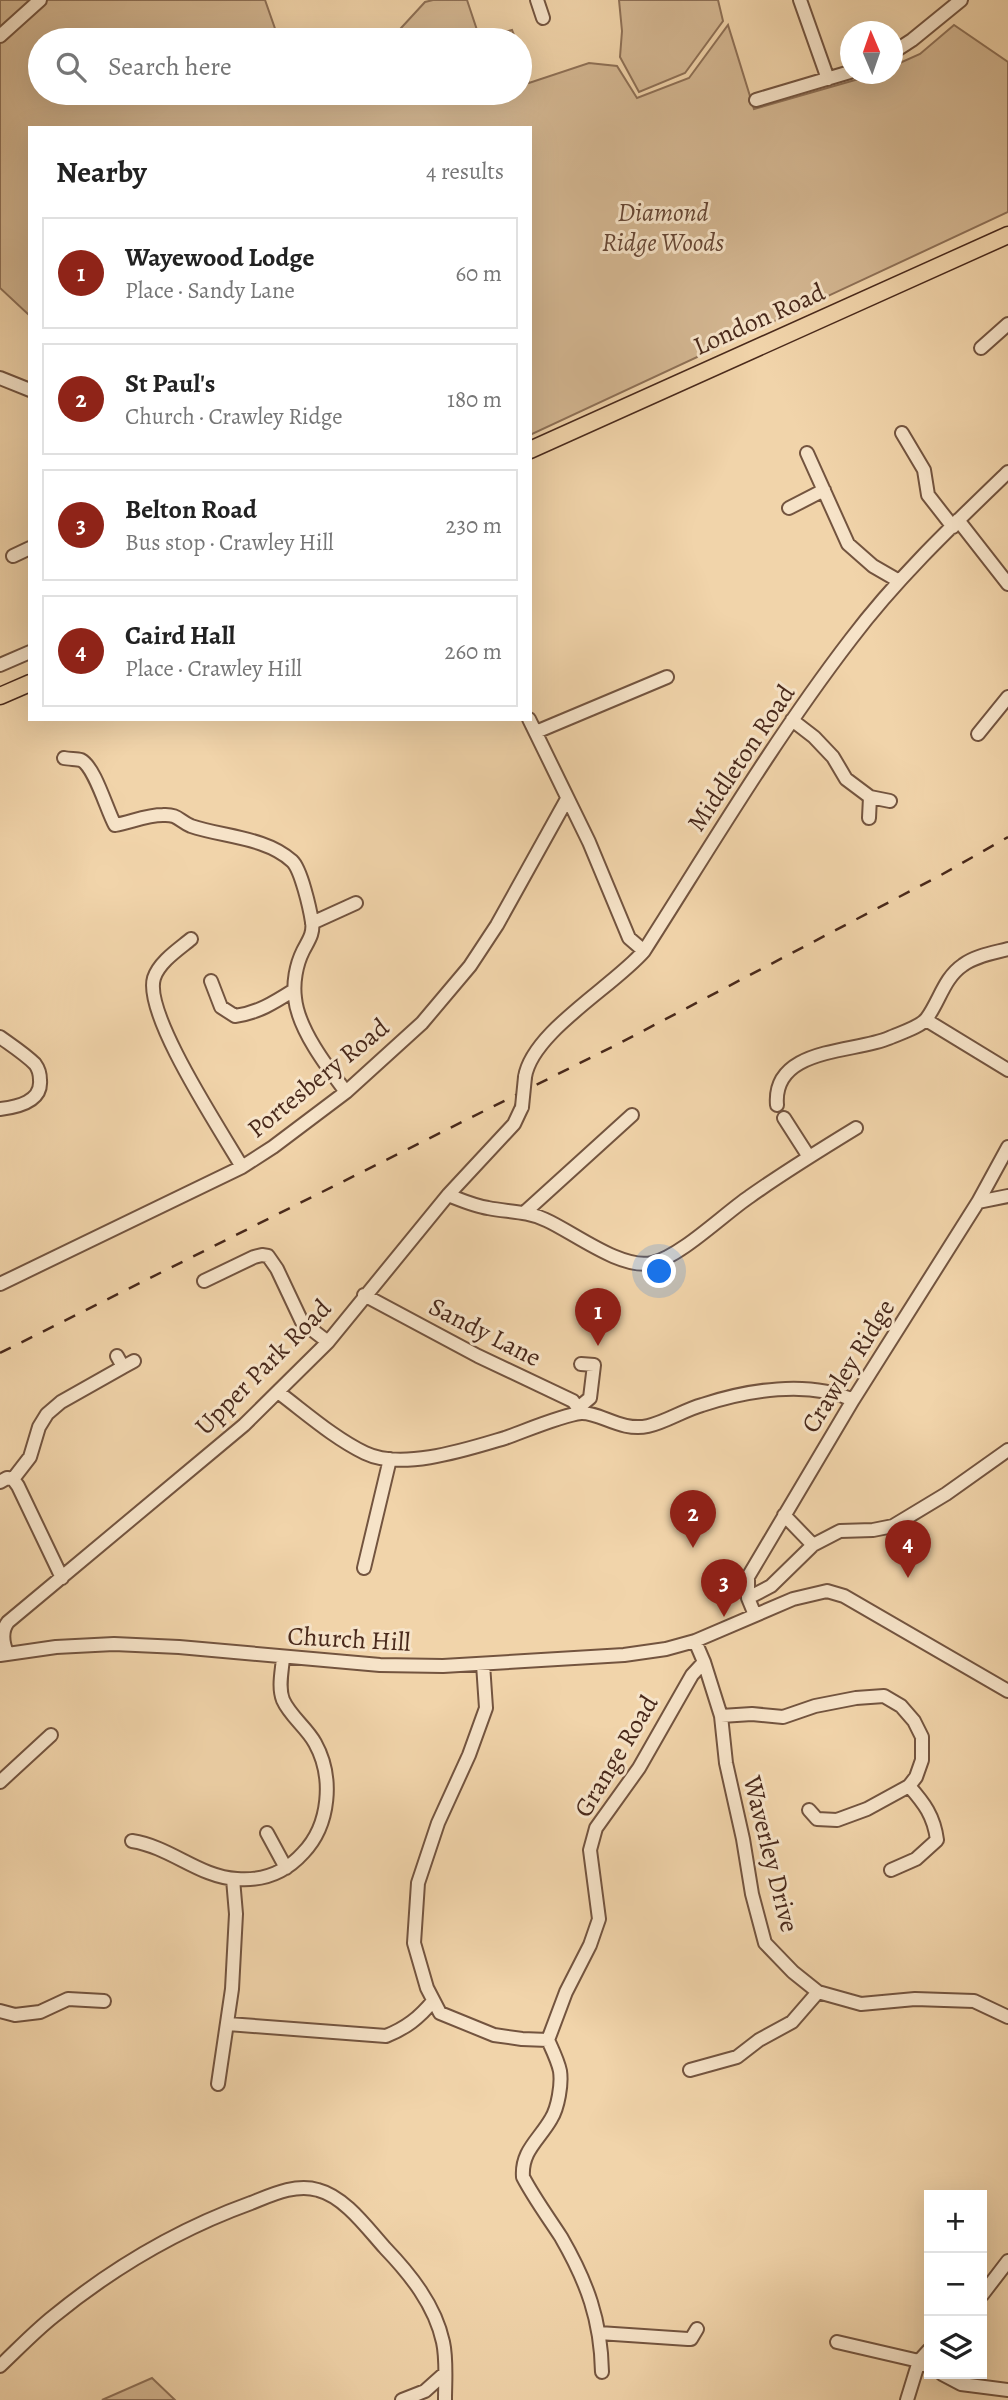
<!DOCTYPE html>
<html lang="en">
<head>
<meta charset="utf-8">
<style>
	:root { --surface:#fff; --page:#f2f2f2; --text:#222; --muted:#767676; --line:#e0e0e0; --accent:#8f2418 }
	body { margin:0; font-family:Alegreya,serif; background:var(--page); color:var(--text) }
	.controls { position:absolute; right:21px; bottom:21px; display:grid; overflow:hidden; border-radius:0px; box-shadow:0 7px 28px #0002 }
	.controls button { width:63px; height:63px; display:grid; place-items:center; padding:0; border:0; border-bottom:2px solid var(--line); background:var(--surface); color:var(--text); font:35px sans-serif }
	.compass { position:absolute; left:840px; top:21px; width:63px; height:63px; border-radius:50%; background:var(--surface); box-shadow:0 7px 28px #0002; rotate:358deg }
	.you { position:absolute; left:660px; top:1272px; width:24px; height:24px; margin:-18px; border:5px solid #fff; border-radius:50%; background:#1a73e8; box-shadow:0 0 0 10px #1a73e833 }
	.badge { display:grid; place-items:center; width:46px; height:46px; border-radius:50%; background:var(--accent); color:#fff; font-size:23px; font-weight:700 }
	.pin { position:absolute; translate:-50% -58px; filter:drop-shadow(0 2px 4px #0008) }
	.pin::after { content:''; position:absolute; top:37px; width:24px; height:21px; background:inherit; clip-path:polygon(0 0,100% 0,50% 100%) }
	.list { margin:0; padding:0; list-style:none }
	h2 { display:flex; justify-content:space-between; align-items:center; height:91px; margin:0; padding:0 28px; font-size:30px }
	h2 small { font-size:23px; font-weight:400; color:var(--muted) }
	.list li { display:grid; grid-template-columns:46px 1fr auto; gap:21px; align-items:center; box-sizing:border-box; height:112px; margin:0 14px 14px; padding:0 14px; border:2px solid var(--line); border-radius:0px }
	.list b { display:block; font-size:26px; white-space:nowrap }
	.list p { margin:0; font-size:23px; white-space:nowrap; color:var(--muted) }
	.list em { font-size:23px; font-style:normal; color:var(--muted) }
	.icon { flex:none; width:38px; height:38px; fill:none; stroke:currentColor; stroke-width:2; stroke-linecap:round; stroke-linejoin:round }
	.map { position:relative; flex:none; width:1008px; height:2400px; overflow:hidden }
	.search { position:absolute; background:var(--surface); box-shadow:0 7px 28px #0002; left:28px; top:28px; width:504px; height:77px; display:flex; align-items:center; gap:18px; box-sizing:border-box; padding:0 24px; border-radius:38px; color:var(--muted); font-size:26px }
	.panel { position:absolute; background:var(--surface); box-shadow:0 7px 28px #0002; left:28px; top:126px; width:504px; height:595px; border-radius:0px }
	.map>svg:first-child { display:block }
	.green { fill:#d4b792; stroke:#8e7056; stroke-width:2 }
	.lines { fill:none; stroke-linecap:round; stroke-linejoin:round }
	.minor-casing { stroke:#73543f; stroke-width:16 }
	.major-casing { stroke:#49291b; stroke-width:19 }
	.minor { stroke:#f6e3c8; stroke-width:12 }
	.major { stroke:#f1d4aa; stroke-width:16 }
	.rail { stroke:#49291b; stroke-width:2.5; stroke-dasharray:12 12; stroke-linecap:butt }
	.minor-bridge-casing { stroke:#73543f; stroke-width:16; stroke-linecap:butt }
	.minor-bridge { stroke:#f6e3c8; stroke-width:12 }
	.labels { text-anchor:middle; dominant-baseline:central; stroke-width:6; stroke-linejoin:round; paint-order:stroke }
	.park-label { font-size:26px; font-style:italic; fill:#654533; stroke:#f6e3c8 }
	.street-label { font-size:26px; fill:#49291b; stroke:#f6e3c8 }
</style>
</head>
<body>
<div class="map">
<svg width="1008" height="2400" viewBox="0 0 1008 2400">
	<rect width="100%" height="100%" fill="#f1d4aa"/>
	<filter id="stains"><feTurbulence type="fractalNoise" baseFrequency=".00286" numOctaves="4"/><feColorMatrix values="0 0 0 0 .2 0 0 0 0 .09 0 0 0 0 .02 0 0 0 .5 -.17"/></filter>
	<radialGradient id="worn" r=".72"><stop offset=".6" stop-color="#630" stop-opacity="0"/><stop offset="1" stop-color="#630" stop-opacity=".3"/></radialGradient>
	<path class="green" d="M0,0H265L279,40H40V93H296L299,101L314,93H520V54L529,83L589,63L617,66L637,98L689,78L728,25L754,109L876,74H892L893,66L920,54L954,25L1008,62V212L530,435V128H30V316L0,288Z
		M433,0H467L480,39L512,30L516,40H390L425,2Z
		M619,0H718L723,21L685,73L639,92L620,57L622,31Z
		M152,2378L175,2400H102Z"/>
	<g class="lines">
		<defs>
			<path id="minor" d="M537,0L543,18
				M800,0L828,79
				M0,36L40,0
				M892,53L912,40L961,0
				M756,100L850,72
				M981,348L1008,324
				M0,378L30,390
				M902,433L924,470L928,495L953,527
				M807,453L848,544L873,566L899,581
				M789,508L824,490
				M958,520L1008,584
				M13,556L30,548
				M0,665L30,652
				M529,719L589,842L629,938L644,951
				M792,720L814,737L833,757L846,779L870,797L890,801
				M536,732L667,677
				M978,734L1008,697
				M64,758C69,759 77,759 81,760C95,767 107,811 115,825C131,822 147,815 163,815C178,814 179,821 191,826C223,837 266,837 292,861C301,869 310,909 312,922C314,934 308,941 303,951C296,965 293,983 295,998C298,1029 327,1067 346,1092
				M869,818L870,797
				M312,923L356,903
				M191,939C179,949 159,962 154,978C143,1014 222,1132 242,1167
				M211,981L221,1007L235,1016C258,1013 275,1002 294,990
				M926,1020L1008,1070
				M0,1037C11,1045 25,1054 35,1064C38,1068 40,1075 40,1080C42,1102 17,1107 0,1109
				M525,1077C532,1032 614,986 644,951C711,846 775,738 851,639C897,578 953,525 1008,472
				M777,1105C772,1047 854,1053 889,1038C900,1033 921,1027 927,1018C940,1000 944,978 963,965C975,956 993,953 1008,949
				M784,1118L809,1157
				M448,1195C461,1200 475,1206 488,1208C508,1212 527,1211 546,1220C573,1232 621,1270 652,1263C680,1257 724,1214 749,1197C784,1172 820,1150 856,1128
				M978,1202L1008,1196
				M524,1213L632,1115
				M204,1281L254,1257L262,1255L268,1256L277,1269L302,1322L328,1342
				M0,1284L242,1167L273,1147L346,1092L422,1023L470,966L497,925L567,799
				M364,1295L478,1356L573,1401L582,1413
				M117,1356L123,1367L134,1361
				M278,1392C306,1413 334,1438 365,1453C402,1471 468,1449 505,1438C525,1431 562,1415 581,1413C600,1412 621,1432 648,1426C666,1422 684,1410 702,1405C747,1390 808,1380 853,1400
				M578,1408L590,1398L594,1365L581,1364
				M13,1479L30,1457L39,1427L47,1414L61,1402L123,1367
				M0,1482L7,1478L13,1479L18,1486L62,1578
				M784,1515L813,1545
				M364,1568L390,1459
				M748,1598L771,1586L813,1545L840,1531L873,1530L893,1526L946,1494L1008,1450
				M755,1615L748,1598V1577L853,1400L978,1202L1008,1147
				M695,1641L704,1662L721,1716L726,1763L743,1839L752,1894L765,1943L793,1972L818,1992L861,2004L915,1999L974,2001L1008,2017
				M7,1653C3,1643 1,1631 8,1622L244,1425L328,1342L448,1195L514,1124L522,1107
				M0,1655L56,1647L114,1644L179,1647L380,1665L443,1666L624,1655L666,1649L695,1641L793,1599L827,1591L844,1596L1008,1691
				M483,1664L486,1708L469,1755L438,1823L418,1883L414,1943L427,1988L440,2013L494,2035L522,2039L548,2040
				M721,1716L752,1714L783,1717L815,1706L856,1698L884,1696L901,1706L914,1721L922,1737V1760L916,1777L909,1786L867,1809L837,1820L817,1819L809,1810
				M0,1782L51,1735
				M267,1833L286,1868
				M132,1841C171,1847 199,1877 237,1879C263,1881 285,1873 303,1853C330,1825 334,1777 315,1743C307,1728 290,1716 283,1700C278,1687 282,1671 283,1658
				M891,1870L916,1859L937,1840C934,1816 924,1803 909,1786
				M0,2011L15,2015L40,2012L68,1999L104,2001
				M228,2024L386,2036C406,2028 419,2018 433,2001
				M548,2040L566,1992L590,1945L599,1919L590,1850L596,1828L639,1768L692,1675L704,1662
				M548,2040C552,2049 558,2061 560,2071C562,2084 558,2108 551,2119C539,2140 521,2151 523,2177C534,2198 548,2217 561,2237C587,2282 601,2320 602,2372
				M690,2070L737,2057L759,2040L792,2022L818,1992
				M218,2084L232,1989L236,1914L233,1879
				M982,2295L1008,2261
				M599,2333L688,2339H691L697,2329
				M837,2342L919,2361L929,2367
				M0,2366C18,2349 35,2331 54,2316C114,2267 179,2229 251,2203C271,2195 296,2183 318,2190C345,2197 367,2228 385,2248C410,2274 435,2305 443,2342C447,2360 445,2381 445,2400
				M942,2374L961,2384L1008,2390
				M402,2400L425,2391L444,2374
				M907,2400L919,2361L929,2350"/>
			<path id="major" d="M530,450L1008,235
				M0,696L30,683"/>
		</defs>
		<use href="#minor" class="minor-casing"/>
		<use href="#major" class="major-casing"/>
		<use href="#minor" class="minor"/>
		<use href="#major" class="major"/>
		<path class="rail" d="M0,1353L618,1044L941,875L1008,837"/>
		<defs>
			<path id="minor-bridge" d="M522,1107L525,1077"/>
		</defs>
		<use href="#minor-bridge" class="minor-bridge-casing"/>
		<use href="#minor-bridge" class="minor-bridge"/>
	</g>
	<g class="labels">
		<g class="park-label">
			<text x="663" y="212">Diamond<tspan x="663" dy="30">Ridge Woods</tspan></text>
		</g>
		<g class="street-label">
			<text transform="translate(759 319) rotate(-24)">London Road</text>
			<text transform="translate(741 758) rotate(-56)">Middleton Road</text>
			<text transform="translate(318 1078) rotate(-39)">Portesbery Road</text>
			<text transform="translate(485 1332) rotate(27)">Sandy Lane</text>
			<text transform="translate(848 1366) rotate(-58)">Crawley Ridge</text>
			<text transform="translate(263 1367) rotate(-45)">Upper Park Road</text>
			<text transform="translate(349 1639) rotate(3)">Church Hill</text>
			<text transform="translate(616 1756) rotate(-59)">Grange Road</text>
			<text transform="translate(771 1854) rotate(76)">Waverley Drive</text>
		</g>
	</g>
	<rect width="100%" height="100%" filter="url(#stains)"/>
	<rect width="100%" height="100%" fill="url(#worn)"/>
</svg>
<div class="controls">
<button>+</button>
<button>−</button>
<button><svg class="icon" aria-label="layers" viewBox="0 0 24 24"><path d="M12 4l9 5-9 5-9-5zM3 14l9 5 9-5"/></svg></button>
</div>
<svg class="compass" viewBox="-18 -18 36 36"><path d="M0-13l5 13h-10z" fill="#e53935"/><path d="M0 13l5-13h-10z" fill="#767676"/></svg>
<div class="you"></div>
<div class="pin badge" style="left:598px;top:1346px">1</div>
<div class="pin badge" style="left:693px;top:1548px">2</div>
<div class="pin badge" style="left:724px;top:1617px">3</div>
<div class="pin badge" style="left:908px;top:1578px">4</div>
<div class="search"><svg class="icon" aria-label="search" viewBox="0 0 24 24"><circle cx="10" cy="10" r="6"/><path d="M15 15l6 6"/></svg>Search here</div>
<section class="panel">
<h2>Nearby<small>4 results</small></h2>
<ul class="list">
<li><span class="badge">1</span><div><b>Wayewood Lodge</b><p>Place · Sandy Lane</p></div><em>60 m</em></li>
<li><span class="badge">2</span><div><b>St Paul's</b><p>Church · Crawley Ridge</p></div><em>180 m</em></li>
<li><span class="badge">3</span><div><b>Belton Road</b><p>Bus stop · Crawley Hill</p></div><em>230 m</em></li>
<li><span class="badge">4</span><div><b>Caird Hall</b><p>Place · Crawley Hill</p></div><em>260 m</em></li>
</ul>
</section>
</div>
</body>
</html>
